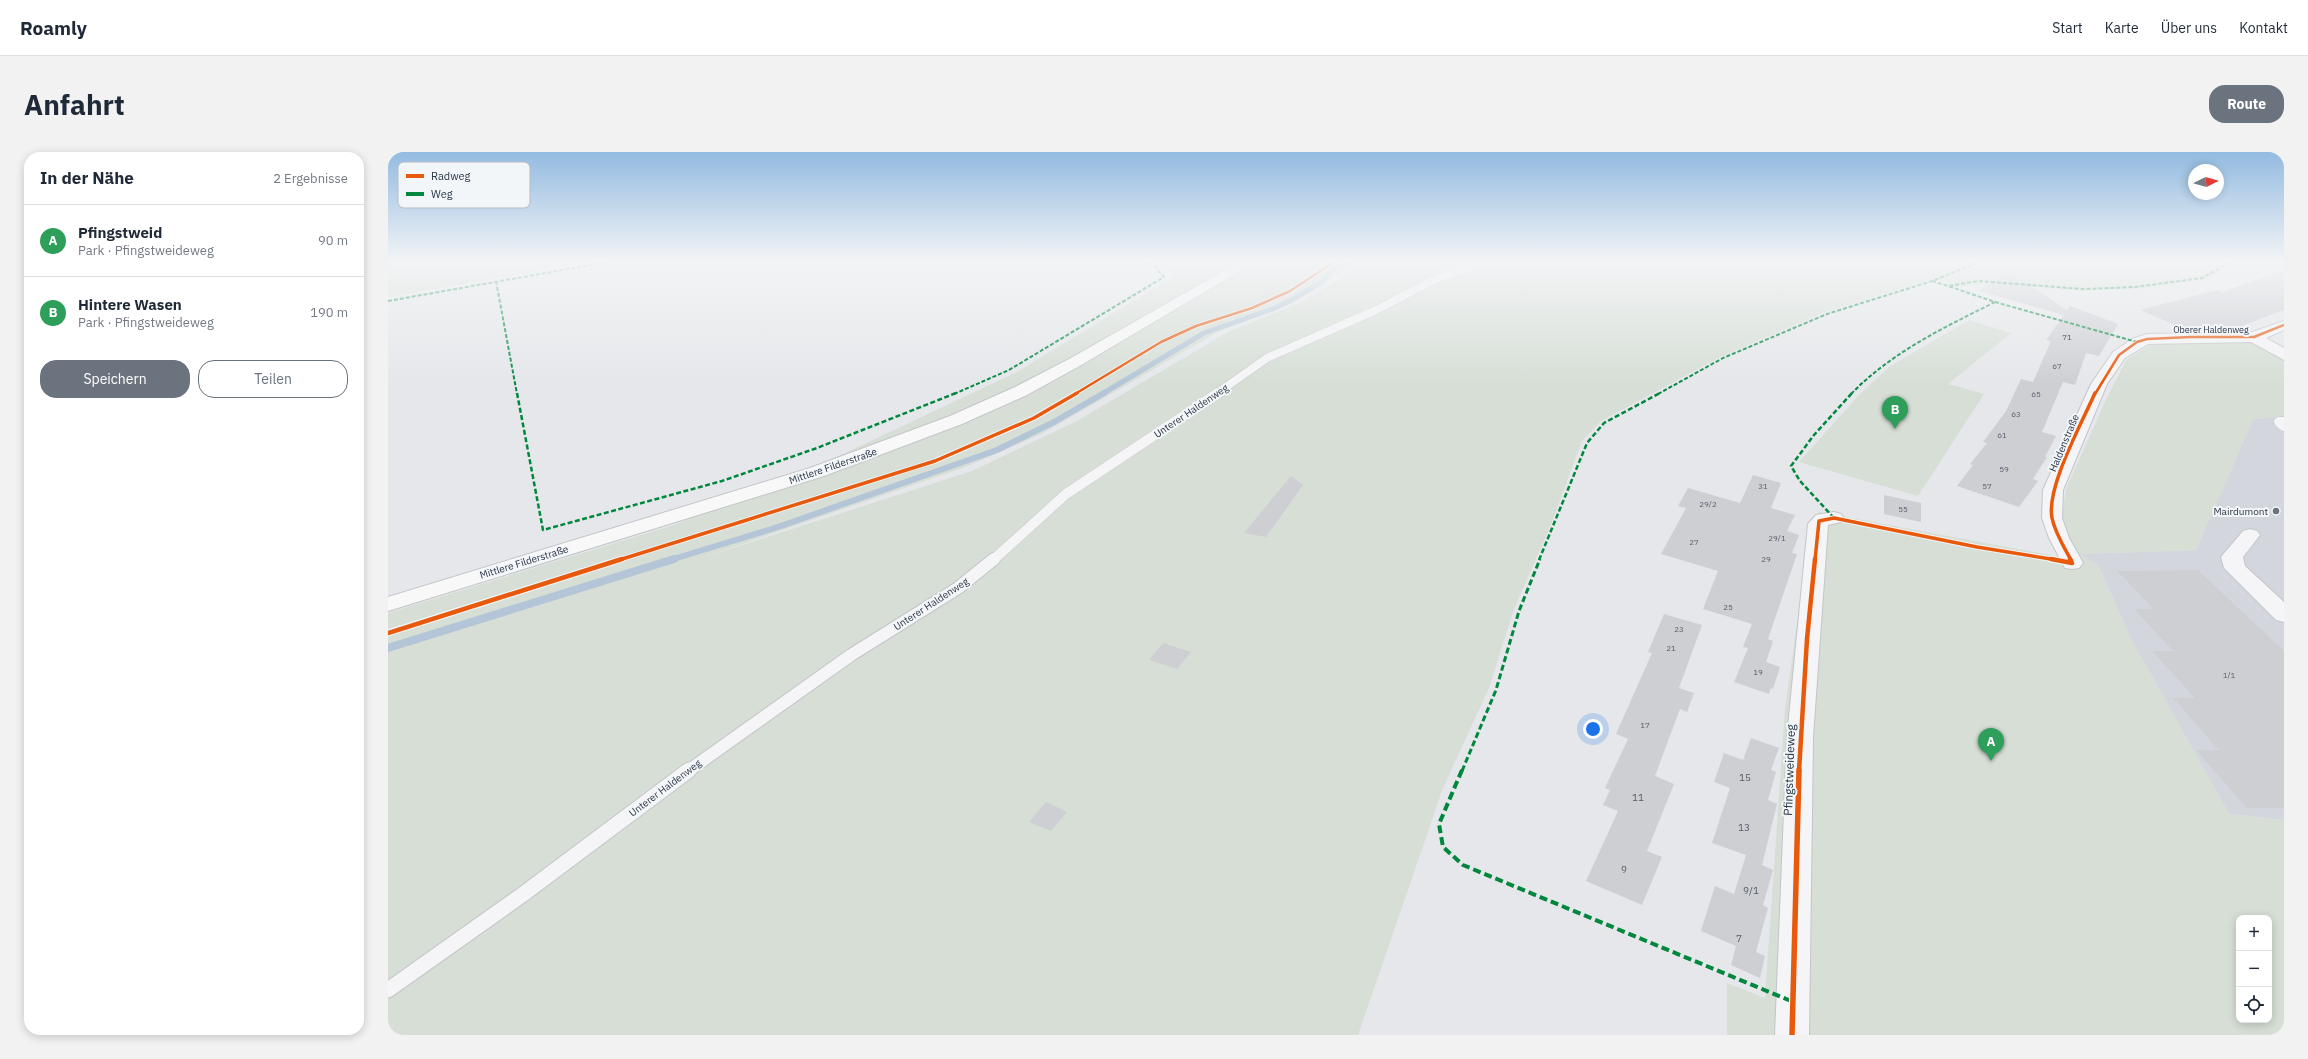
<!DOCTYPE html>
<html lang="de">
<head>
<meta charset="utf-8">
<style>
	:root { --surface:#fff; --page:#f2f2f3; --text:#1f2937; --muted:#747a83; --line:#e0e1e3; --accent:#6b737f }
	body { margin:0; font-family:"IBM Plex Sans",sans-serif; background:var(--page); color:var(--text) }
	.controls { position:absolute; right:12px; bottom:12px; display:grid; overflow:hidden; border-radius:8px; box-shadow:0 2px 10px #0003 }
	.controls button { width:36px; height:36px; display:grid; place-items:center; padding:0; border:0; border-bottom:1px solid var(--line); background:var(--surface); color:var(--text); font:20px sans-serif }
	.compass { position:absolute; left:1800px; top:12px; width:36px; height:36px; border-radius:50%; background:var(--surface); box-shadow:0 2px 10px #0003; rotate:84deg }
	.you { position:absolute; left:1205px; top:577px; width:14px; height:14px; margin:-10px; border:3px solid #fff; border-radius:50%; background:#1a73e8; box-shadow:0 0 0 6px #1a73e833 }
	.badge { display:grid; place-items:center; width:26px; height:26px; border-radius:50%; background:var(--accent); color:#fff; font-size:13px; font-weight:700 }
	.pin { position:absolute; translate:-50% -33px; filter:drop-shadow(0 1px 2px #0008) }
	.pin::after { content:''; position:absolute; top:21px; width:14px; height:12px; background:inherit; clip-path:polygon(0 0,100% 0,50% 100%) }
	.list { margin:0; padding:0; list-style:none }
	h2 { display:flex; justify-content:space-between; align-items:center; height:52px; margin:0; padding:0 16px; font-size:17px }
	h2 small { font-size:13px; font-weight:400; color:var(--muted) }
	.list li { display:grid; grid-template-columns:26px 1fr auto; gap:12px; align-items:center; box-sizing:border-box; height:72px; padding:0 16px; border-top:1px solid var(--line) }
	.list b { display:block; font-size:15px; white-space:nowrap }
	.list p { margin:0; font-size:13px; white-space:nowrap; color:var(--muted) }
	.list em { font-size:13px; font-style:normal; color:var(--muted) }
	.actions { display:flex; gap:8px; padding:12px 16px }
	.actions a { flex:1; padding:9px 0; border:1px solid var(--accent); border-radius:16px; text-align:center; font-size:14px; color:var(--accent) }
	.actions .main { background:var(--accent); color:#fff }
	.icon { flex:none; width:22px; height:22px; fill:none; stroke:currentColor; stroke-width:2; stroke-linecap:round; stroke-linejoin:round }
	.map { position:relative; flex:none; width:1896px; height:883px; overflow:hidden; border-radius:16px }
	header { display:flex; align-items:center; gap:24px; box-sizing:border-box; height:56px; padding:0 20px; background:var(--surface); border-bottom:1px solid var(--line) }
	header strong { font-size:19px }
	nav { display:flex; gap:22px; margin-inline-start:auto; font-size:14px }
	.intro { display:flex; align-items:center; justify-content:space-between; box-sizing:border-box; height:96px; padding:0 24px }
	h1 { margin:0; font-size:28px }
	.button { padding:10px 18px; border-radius:16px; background:var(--accent); color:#fff; font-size:14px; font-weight:700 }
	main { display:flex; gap:24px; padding:0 24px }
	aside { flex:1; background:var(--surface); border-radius:16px; box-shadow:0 2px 10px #0003 }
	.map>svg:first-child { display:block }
	.built { fill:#d3d7dd }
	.green { fill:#d6ded5; fill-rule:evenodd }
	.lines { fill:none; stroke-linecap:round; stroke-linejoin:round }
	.stream-far2 { stroke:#b3c5d6; stroke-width:5 }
	.stream-far1 { stroke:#b3c5d6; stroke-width:6 }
	.stream { stroke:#b3c5d6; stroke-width:8 }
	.building { fill:#cdcfd3 }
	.lane-far3-casing { stroke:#c3c5c8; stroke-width:9 }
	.lane-far2-casing { stroke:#c3c5c8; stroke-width:11 }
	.lane-far1-casing { stroke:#c3c5c8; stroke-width:14 }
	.lane-casing { stroke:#c3c5c8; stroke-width:17 }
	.street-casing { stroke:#c3c5c8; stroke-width:2 }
	.secondary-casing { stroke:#c3c5c8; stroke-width:2 }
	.lane-far3 { stroke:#f5f5f7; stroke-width:8 }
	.lane-far2 { stroke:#f5f5f7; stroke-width:10 }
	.lane-far1 { stroke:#f5f5f7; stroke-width:12 }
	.lane { stroke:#f5f5f7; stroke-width:15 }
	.street { fill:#f5f5f7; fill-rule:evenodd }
	.secondary { fill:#f8f8f8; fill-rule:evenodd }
	.quiet-far3 { stroke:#00873e; stroke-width:2; stroke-dasharray:4 2; stroke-linecap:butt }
	.quiet-far2 { stroke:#00873e; stroke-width:2.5; stroke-dasharray:5 2.5; stroke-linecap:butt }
	.quiet-far1 { stroke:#00873e; stroke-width:3; stroke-dasharray:6 3; stroke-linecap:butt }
	.quiet { stroke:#00873e; stroke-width:4; stroke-dasharray:8 4; stroke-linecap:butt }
	.cycleway-far3-casing { stroke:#f3f6f9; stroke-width:4 }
	.cycleway-far2-casing { stroke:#f3f6f9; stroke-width:5.5 }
	.cycleway-far1-casing { stroke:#f3f6f9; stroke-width:7 }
	.cycleway-casing { stroke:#f3f6f9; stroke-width:8 }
	.cycleway-far3 { stroke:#e8590c; stroke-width:2.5 }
	.cycleway-far2 { stroke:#e8590c; stroke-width:3.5 }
	.cycleway-far1 { stroke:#e8590c; stroke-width:4.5 }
	.cycleway { stroke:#e8590c; stroke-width:5.5 }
	.poi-dot { fill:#6b737f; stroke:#f3f6f9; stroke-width:1.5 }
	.labels { text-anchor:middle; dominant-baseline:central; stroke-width:4; stroke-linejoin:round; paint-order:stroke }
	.number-label { font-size:8px; fill:#545c69 }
	.far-street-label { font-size:9px; fill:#2a3545; stroke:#f3f6f9 }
	.street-label { font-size:10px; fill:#2a3545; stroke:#f3f6f9 }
	.poi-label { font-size:10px; fill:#2a3545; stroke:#f3f6f9; text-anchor:end }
	.near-number-label { font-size:10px; fill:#545c69 }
	.near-street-label { font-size:12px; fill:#2a3545; stroke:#f3f6f9 }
	.key { fill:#f3f6f9; stroke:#b7bcc3; stroke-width:1 }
	.key-label { font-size:11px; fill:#2a3545 }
</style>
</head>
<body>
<header>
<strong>Roamly</strong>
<nav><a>Start</a><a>Karte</a><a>Über uns</a><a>Kontakt</a></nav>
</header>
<div class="intro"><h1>Anfahrt</h1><a class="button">Route</a></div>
<main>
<aside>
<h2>In der Nähe<small>2 Ergebnisse</small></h2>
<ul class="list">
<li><span class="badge" style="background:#2e9e5b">A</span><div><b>Pfingstweid</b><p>Park · Pfingstweideweg</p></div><em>90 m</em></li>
<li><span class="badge" style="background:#2e9e5b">B</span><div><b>Hintere Wasen</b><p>Park · Pfingstweideweg</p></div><em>190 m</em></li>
</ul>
<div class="actions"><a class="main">Speichern</a><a>Teilen</a></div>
</aside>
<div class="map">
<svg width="1896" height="883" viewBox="0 0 1896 883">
	<rect width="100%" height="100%" fill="#e5e7ea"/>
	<path class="built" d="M1896,264V668L1841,662L1744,489L1710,413L1690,402L1808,398L1865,267Z"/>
	<path class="green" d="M0,109H210L0,145Z
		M773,109H974L961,115L910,149L830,180L655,281L580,314L311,407L584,319L689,269L840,180L911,151L984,109H1852L1820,127L1751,137L1697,139L1592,132L1573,136L1545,127L1437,160L1332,205L1213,269L1194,289L1162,375L1126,457L1101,536L1055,636L970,883H0V461L289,372L455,302L629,220L785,125Z
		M1581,168L1623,181L1560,232L1596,242L1530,344L1411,310L1471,243L1501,215Z
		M1783,189L1867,191L1896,200V264L1865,267L1808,398L1691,402L1710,413L1744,489L1841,662L1896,668V883H1339V831L1377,846L1397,557L1424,366L1431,360L1673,405L1690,402L1680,386L1674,366L1678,337L1717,250L1738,208L1760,194ZM1851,766H1881V868H1851Z"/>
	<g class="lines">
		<path class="stream-far2" d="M714,242L816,181L887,156L905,147L934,130L946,116L964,109"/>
		<path class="stream-far1" d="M282,408L390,375L609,298L666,270L716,241"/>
		<path class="stream" d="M0,496L286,407"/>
	</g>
	<path class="building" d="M1896,118V158L1843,178L1831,174L1803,180L1752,158L1829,138L1835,140Z
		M1627,123L1679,158L1682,154L1730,172L1711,204L1698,201L1687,233L1675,230L1654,280L1668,284L1657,305H1659L1645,327L1650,329L1631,355L1569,334L1585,313L1582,312L1599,291L1595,290L1618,259L1633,227L1645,230L1663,189L1658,188L1676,163L1591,139L1612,124Z
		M1365,323L1393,331L1383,356L1407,363L1399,379L1411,383L1404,401L1409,402L1380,487L1385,489L1378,510L1392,515L1385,537L1383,536L1381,542L1346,530L1360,496L1355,495L1364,472L1315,457L1330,419L1273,402L1298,356L1290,354L1300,336L1352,351Z
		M903,324L915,333L878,385L856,381Z
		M1496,343L1533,351V370L1496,362Z
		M1810,418L1896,499V656H1859L1808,598H1831L1785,546H1807L1764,499H1785L1746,457H1766L1729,419Z
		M1276,462L1314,473L1291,536L1306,541L1299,560L1292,557L1267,624L1286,632L1259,699L1274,705L1254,753L1198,729L1230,659L1215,653L1222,638L1217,636L1240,587L1228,582L1264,501L1260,500Z
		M775,491L803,500L789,517L761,508Z
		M1363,586L1391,596L1383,618L1388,620L1380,648L1389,652L1374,713L1385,718L1375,753L1380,756L1368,800L1377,804L1372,826L1343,813L1348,794L1313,779L1327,734L1346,742L1358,703L1324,691L1342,636L1326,630L1336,601L1355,608Z
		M658,650L679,660L663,679L641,670Z"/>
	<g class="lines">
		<defs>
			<path id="lane-far3" d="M1156,109H1180
				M828,242L879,206L986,159L1050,126L1086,113L1108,109"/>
			<path id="lane-far2" d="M1896,270H1891L1896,274
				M605,408L678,342L830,241"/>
			<path id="lane-far1" d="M300,619L463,503L570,436L606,407"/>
			<path id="lane" d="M0,838L134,743L301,618"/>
			<path id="street" d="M1896,169V178L1878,186L1896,196V208L1863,190L1760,192L1737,206L1719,232L1675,338L1674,366L1681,386L1695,411L1691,416L1684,417L1677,416L1661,386L1654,366L1655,338L1703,232L1725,200L1744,187L1759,182L1864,180Z
				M1446,360L1453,362L1456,366L1453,370L1440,373L1425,585L1421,883H1387L1399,585L1420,372L1428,363Z
				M1862,377L1869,379L1872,383L1855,405L1857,414L1896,450V470L1888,468L1836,416L1833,405L1855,379Z"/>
			<path id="secondary" d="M853,109H869L695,212L639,243L574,272L436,324L0,459V445L422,316L562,264L627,235L683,206Z"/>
		</defs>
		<use href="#lane-far3" class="lane-far3-casing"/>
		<use href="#lane-far2" class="lane-far2-casing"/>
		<use href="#lane-far1" class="lane-far1-casing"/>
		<use href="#lane" class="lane-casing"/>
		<use href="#street" class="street-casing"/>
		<use href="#secondary" class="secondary-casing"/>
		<use href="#lane-far3" class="lane-far3"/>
		<use href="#lane-far2" class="lane-far2"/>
		<use href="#lane-far1" class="lane-far1"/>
		<use href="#lane" class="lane"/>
		<use href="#street" class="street"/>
		<use href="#secondary" class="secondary"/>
		<path class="quiet-far3" d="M108,129L129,242
			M1544,129L1560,134L1590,129L1695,137L1747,135L1814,126L1845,109
			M0,149L225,109
			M1607,150L1749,190
			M566,242L621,218L776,125L761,109
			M1270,242L1335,206L1439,162L1544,129L1594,109
			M1463,242C1504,200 1555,176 1607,150L1560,134"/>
		<path class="quiet-far2" d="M129,241L155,378L334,329L429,296L568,241
			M1446,366L1412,329L1403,314L1426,283L1464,241
			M1151,408L1199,291L1216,271L1272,241"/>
		<path class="quiet-far1" d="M1074,619L1108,538L1131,459L1152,407"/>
		<path class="quiet" d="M1074,618L1051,672L1055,695L1075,713L1403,849V845"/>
		<defs>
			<path id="cycleway-far3" d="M687,242L773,190L808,174L864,156L902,139L948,109
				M1707,242L1731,203L1749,190L1759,187L1802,185H1866L1896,173"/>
			<path id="cycleway-far2" d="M231,408L547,309L646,266L689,241
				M1427,408L1431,369L1446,366L1589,395L1669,408
				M1683,408C1676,395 1667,381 1664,366C1658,335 1694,271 1707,241"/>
			<path id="cycleway-far1" d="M1663,407L1684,411
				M1682,407L1684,411
				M0,481L234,407
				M1411,619L1419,487L1427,407"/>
			<path id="cycleway" d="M1404,883L1411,618"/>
		</defs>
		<use href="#cycleway-far3" class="cycleway-far3-casing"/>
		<use href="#cycleway-far2" class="cycleway-far2-casing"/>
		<use href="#cycleway-far1" class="cycleway-far1-casing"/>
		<use href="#cycleway" class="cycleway-casing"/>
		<use href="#cycleway-far3" class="cycleway-far3"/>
		<use href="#cycleway-far2" class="cycleway-far2"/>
		<use href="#cycleway-far1" class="cycleway-far1"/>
		<use href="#cycleway" class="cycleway"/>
	</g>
	<linearGradient id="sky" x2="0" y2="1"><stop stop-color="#93bbe1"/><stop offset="0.47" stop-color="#f3f4f6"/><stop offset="1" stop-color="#f3f4f6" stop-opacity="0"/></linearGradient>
	<rect width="1896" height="232" fill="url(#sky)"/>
	<circle class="poi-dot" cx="1888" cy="359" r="4"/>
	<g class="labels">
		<g class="number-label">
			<text x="1679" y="185">71</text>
			<text x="1669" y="214">67</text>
			<text x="1648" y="242">65</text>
			<text x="1628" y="262">63</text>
			<text x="1614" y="283">61</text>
			<text x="1616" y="317">59</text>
			<text x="1375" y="334">31</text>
			<text x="1599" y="334">57</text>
			<text x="1320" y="352">29/2</text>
			<text x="1515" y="357">55</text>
			<text x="1389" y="386">29/1</text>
			<text x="1306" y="390">27</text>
			<text x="1378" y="407">29</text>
			<text x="1340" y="455">25</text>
			<text x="1291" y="477">23</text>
			<text x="1283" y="496">21</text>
			<text x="1370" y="520">19</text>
			<text x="1841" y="523">1/1</text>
			<text x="1257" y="573">17</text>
		</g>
		<g class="far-street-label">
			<text x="1823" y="177">Oberer Haldenweg</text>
		</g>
		<g class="street-label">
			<text transform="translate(803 259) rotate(-34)">Unterer Haldenweg</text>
			<text transform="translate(1676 291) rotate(-67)">Haldenstraße</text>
			<text transform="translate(445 314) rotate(-19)">Mittlere Filderstraße</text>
			<text transform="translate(136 410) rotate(-17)">Mittlere Filderstraße</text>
			<text transform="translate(543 452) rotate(-33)">Unterer Haldenweg</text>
			<text transform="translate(277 636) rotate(-37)">Unterer Haldenweg</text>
		</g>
		<g class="poi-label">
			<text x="1880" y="359">Mairdumont</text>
		</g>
		<g class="near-number-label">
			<text x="1357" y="625">15</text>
			<text x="1250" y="645">11</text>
			<text x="1356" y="675">13</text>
			<text x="1236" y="717">9</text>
			<text x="1363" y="738">9/1</text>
			<text x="1351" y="786">7</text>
		</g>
		<g class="near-street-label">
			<text transform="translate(1401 618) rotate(-88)">Pfingstweideweg</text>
		</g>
	</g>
	<rect x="10" y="10" width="132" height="46" rx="6" class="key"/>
	<rect x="18" y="22" width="18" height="4" fill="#e8590c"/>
	<rect x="18" y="40" width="18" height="4" fill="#00873e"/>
	<g class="key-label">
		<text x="43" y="28">Radweg</text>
		<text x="43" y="46">Weg</text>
	</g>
</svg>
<div class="controls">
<button>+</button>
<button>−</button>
<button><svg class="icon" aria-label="locate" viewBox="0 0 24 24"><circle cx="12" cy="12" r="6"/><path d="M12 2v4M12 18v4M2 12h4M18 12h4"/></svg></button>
</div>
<svg class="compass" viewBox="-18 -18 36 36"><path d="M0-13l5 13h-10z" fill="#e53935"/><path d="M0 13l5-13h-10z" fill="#747a83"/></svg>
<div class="you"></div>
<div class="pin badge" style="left:1603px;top:609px;background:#2e9e5b">A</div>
<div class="pin badge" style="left:1507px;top:277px;background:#2e9e5b">B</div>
</div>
</main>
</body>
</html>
